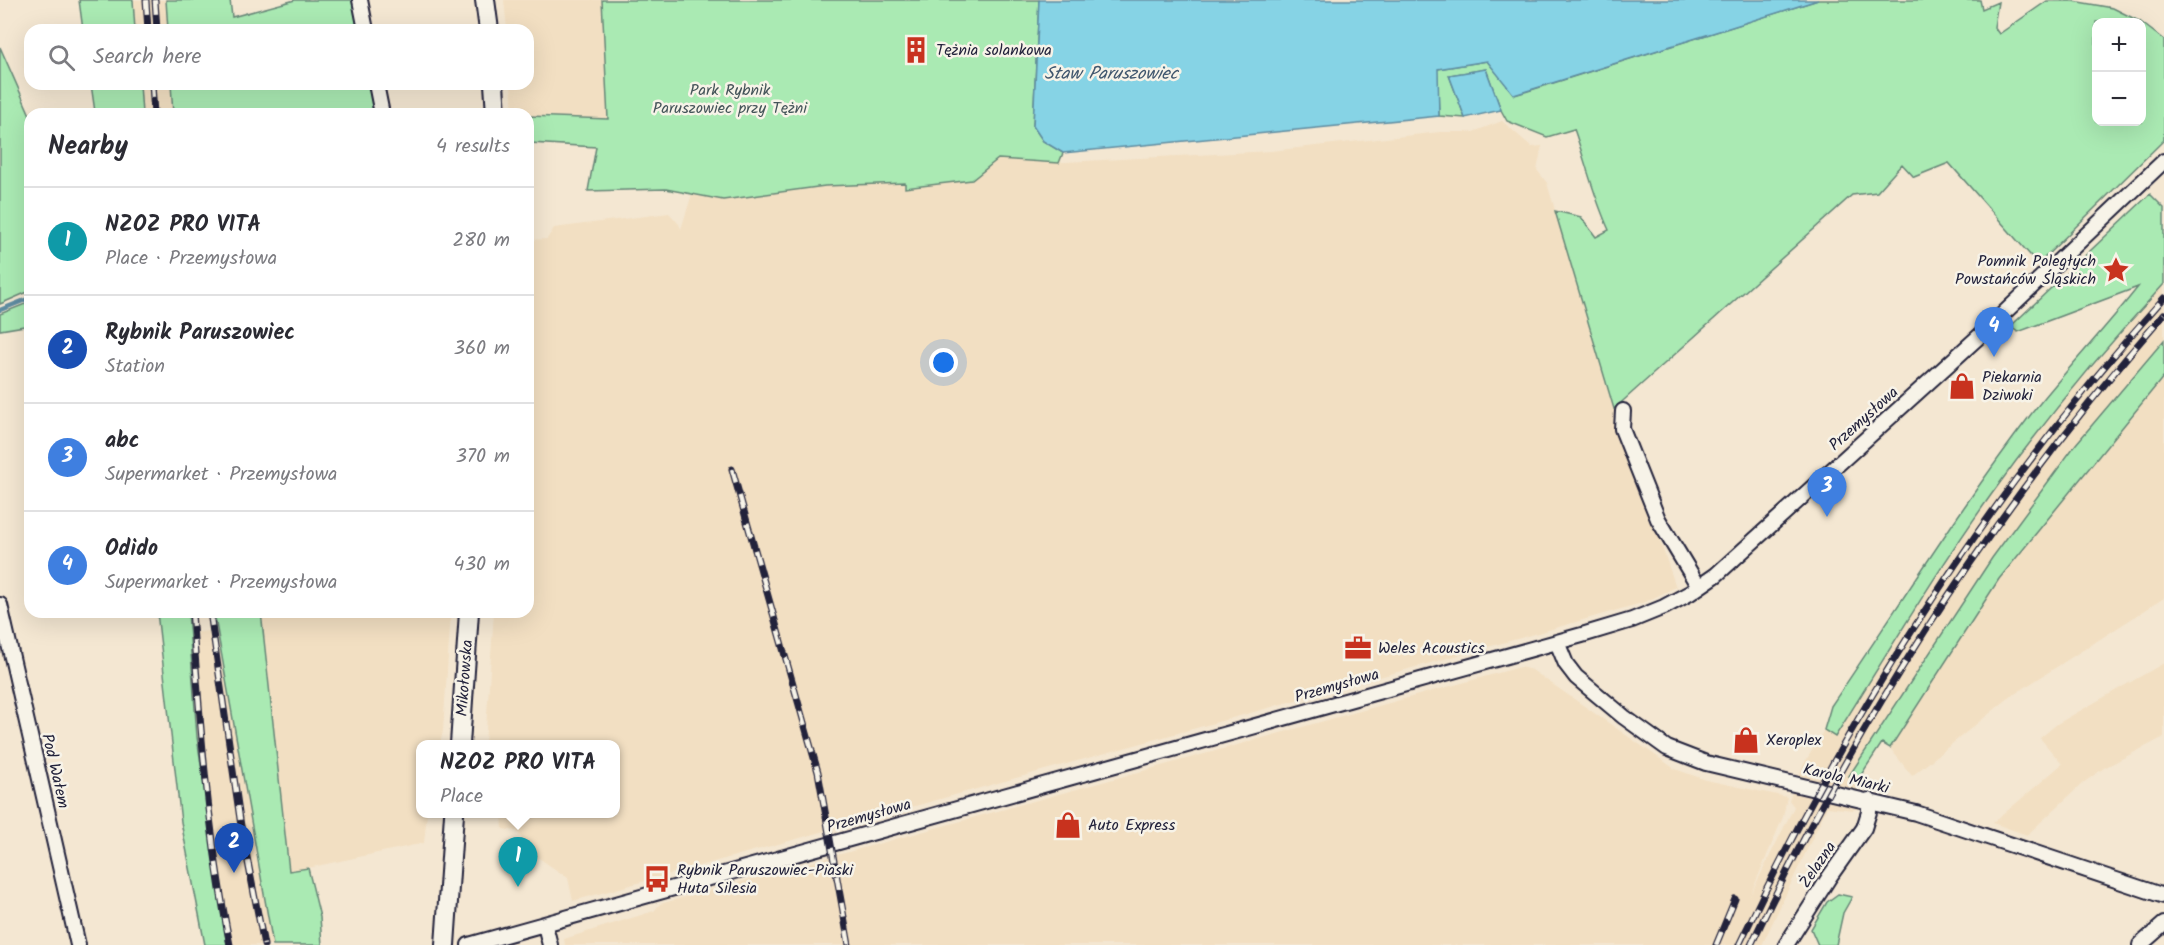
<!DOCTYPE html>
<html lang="en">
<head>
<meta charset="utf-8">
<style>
	:root { --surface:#fff; --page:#f7f7f7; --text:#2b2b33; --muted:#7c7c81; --line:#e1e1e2; --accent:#111827 }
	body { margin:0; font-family:Kalam,sans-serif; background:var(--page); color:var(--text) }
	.controls { position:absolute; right:18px; top:18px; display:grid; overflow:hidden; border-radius:12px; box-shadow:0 6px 24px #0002 }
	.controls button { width:54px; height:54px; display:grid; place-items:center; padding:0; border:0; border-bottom:2px solid var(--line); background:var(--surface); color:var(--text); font:30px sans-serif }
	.you { position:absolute; left:944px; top:363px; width:21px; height:21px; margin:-15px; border:4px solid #fff; border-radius:50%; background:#1a73e8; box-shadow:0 0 0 9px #1a73e833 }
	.badge { display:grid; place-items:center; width:39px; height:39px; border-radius:50%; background:var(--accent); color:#fff; font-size:20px; font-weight:700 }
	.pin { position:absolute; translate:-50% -50px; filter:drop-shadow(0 2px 3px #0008) }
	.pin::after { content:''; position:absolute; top:32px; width:21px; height:18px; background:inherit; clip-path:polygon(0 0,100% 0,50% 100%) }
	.popup { position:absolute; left:416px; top:740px; width:204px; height:78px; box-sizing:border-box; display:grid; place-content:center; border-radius:12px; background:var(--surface); filter:drop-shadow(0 2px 4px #0005); font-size:20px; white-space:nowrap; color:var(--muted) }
	.popup b { font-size:22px; color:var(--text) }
	.popup::after { content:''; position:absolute; left:50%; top:100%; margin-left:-12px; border:12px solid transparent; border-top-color:var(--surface) }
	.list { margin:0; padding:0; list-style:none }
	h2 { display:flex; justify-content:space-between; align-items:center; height:78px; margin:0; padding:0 24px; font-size:26px }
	h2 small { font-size:20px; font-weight:400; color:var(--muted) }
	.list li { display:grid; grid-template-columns:39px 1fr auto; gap:18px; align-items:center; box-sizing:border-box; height:108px; padding:0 24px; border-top:2px solid var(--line) }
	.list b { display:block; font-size:22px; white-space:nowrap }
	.list p { margin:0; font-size:20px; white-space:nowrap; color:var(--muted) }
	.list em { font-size:20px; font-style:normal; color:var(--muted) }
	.icon { flex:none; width:33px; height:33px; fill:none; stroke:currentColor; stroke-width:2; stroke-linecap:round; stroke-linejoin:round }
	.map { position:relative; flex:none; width:2164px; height:945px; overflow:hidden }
	.search { position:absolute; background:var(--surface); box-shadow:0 6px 24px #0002; left:24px; top:24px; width:510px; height:66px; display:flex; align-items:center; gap:15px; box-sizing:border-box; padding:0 21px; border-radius:18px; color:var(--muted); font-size:22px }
	.panel { position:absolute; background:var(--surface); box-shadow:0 6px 24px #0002; left:24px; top:108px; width:510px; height:510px; border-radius:18px }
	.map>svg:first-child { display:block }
	.built { fill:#f2dfc2 }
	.green { fill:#aaeab3; stroke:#668677; stroke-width:1.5 }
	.water { fill:#86d3e5; stroke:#5e8ca1; stroke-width:1.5 }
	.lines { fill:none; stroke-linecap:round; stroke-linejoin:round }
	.stream { stroke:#5e8ca1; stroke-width:4.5 }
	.street-casing { stroke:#22223b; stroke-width:18 }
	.secondary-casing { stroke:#22223b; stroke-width:22 }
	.street { stroke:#f7f3e8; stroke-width:14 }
	.secondary { stroke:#f7f3e8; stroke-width:18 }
	.rail-casing { stroke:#22223b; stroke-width:7 }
	.rail { stroke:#f7f3e8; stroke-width:4.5; stroke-dasharray:14; stroke-linecap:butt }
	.labels { text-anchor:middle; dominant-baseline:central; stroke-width:5; stroke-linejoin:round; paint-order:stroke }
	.poi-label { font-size:16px; fill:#22223b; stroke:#f7f3e8; text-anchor:start }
	.park-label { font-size:16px; fill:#445459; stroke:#f7f3e8 }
	.street-label { font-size:16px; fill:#22223b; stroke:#f7f3e8 }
	.water-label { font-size:18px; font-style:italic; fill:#40576e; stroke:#f7f3e8 }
</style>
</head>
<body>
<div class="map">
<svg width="2164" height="945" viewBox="0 0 2164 945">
	<rect width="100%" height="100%" fill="#f4e7d2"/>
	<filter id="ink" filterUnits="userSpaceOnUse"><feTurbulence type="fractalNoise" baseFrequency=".0167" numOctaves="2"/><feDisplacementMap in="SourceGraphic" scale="12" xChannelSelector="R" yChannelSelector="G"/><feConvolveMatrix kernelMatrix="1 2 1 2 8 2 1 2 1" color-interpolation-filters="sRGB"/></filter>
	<g filter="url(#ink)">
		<path class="built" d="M133,0H166L168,30H135Z
			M504,0H602L609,119L528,117V114H513L511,84H528V30H507Z
			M140,84H171L173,114H142Z
			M1502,121L1532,147L1542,146L1537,170L1547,183L1614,409L1676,587L1645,602L1538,633L573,901L568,878L530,852L517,831L503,829L502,814H616V744H485L494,612H528V424L530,423L528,401V240L547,239L554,228L669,213L679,224L681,229L692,194L723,200L824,186L906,183V187L972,180L998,159L1047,163L1271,151L1440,132H1473Z
			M2164,282V340L2076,444L1992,558L1849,776L1859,778V808L1853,810L1827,807L1762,945H565L564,939L654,911L660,904L1520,667L1532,670L1675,769L1706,780L1787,797L1783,817L1750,896L1794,807L1789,800L1804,764L1824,730L1835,737L1917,606L1991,495L2058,407Z
			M2164,376V598L2010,697L1912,776L1890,748L1999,579Z
			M188,612H196L198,632L209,631L206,612H214L273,945H227L197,737Z
			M261,612H451L443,731L440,744H420V814H427L424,843L289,872Z
			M2164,663V737L2104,768L2083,783L2027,835L1993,823L2062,764L2040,738L2057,724Z"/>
		<path class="green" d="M79,0H133L135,30H83Z
			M166,0H230L232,17L295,0H354L358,30H168Z
			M602,0H1039L1033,126L1043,141L1063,153L1059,163L998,159L972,180L905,188V183L825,186L723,200L666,189L588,191L596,147L530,143L529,116L608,119Z
			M1818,0H1980L1982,9L1998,2L1994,27L1999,34L2047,1H2073L2113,8L2141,22H2096V122H2142V23L2164,40V140L2038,264L1949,163L1914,177L1902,164L1877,192L1852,195L1614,409L1555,211L1581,217L1596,237L1609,230C1594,198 1586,163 1574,129L1547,137L1507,121L1501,110L1486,69L1449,75L1465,118L1439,116L1437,69L1487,61L1515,95Z
			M0,47L30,115V291L0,304Z
			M91,84H140L142,114H90L95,112Z
			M171,84H369L375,114H173Z
			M2150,194L2164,208V284C2102,351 2044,421 1991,495C1935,573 1886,656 1835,737L1824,730L1831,706C1898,608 1960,507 2032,413C2066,370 2104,330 2138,287L2018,332L2010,327Z
			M30,302V325L0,330V314Z
			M2164,340V376L1999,579L1890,748L1882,743L1859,778L1849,776L1992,558L2076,444Z
			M157,612H188L197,737L227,945H205L181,822Z
			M214,612H261L289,871L308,868L320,917L322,945H273Z
			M1838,894L1852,897L1843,913L1836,945H1818L1811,929L1827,902Z"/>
		<path class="water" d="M1039,0H1818L1514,95L1487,61L1438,69L1439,116L1063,153L1043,141L1033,126Z
			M1486,69L1501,110L1465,118L1449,75Z"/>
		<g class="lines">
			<path class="stream" d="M0,310L30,298"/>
			<defs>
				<path id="street" d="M360,0L366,30
					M376,84L382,114
					M1623,411L1622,429L1658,519L1699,587
					M0,605L78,945
					M1557,642L1566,664L1576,677L1624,717L1667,748L1706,763L1916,813L2164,896
					M545,925L550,945
					M469,945L1582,635L1632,620L1664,607L1690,593L1716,575L1985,331L2164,161
					M1786,945L1830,876L1864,828L1869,812V800
					M2140,945L2164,924"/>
				<path id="secondary" d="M485,0L489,30
					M494,84L496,114
					M460,744L469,612
					M445,945L454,814"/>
			</defs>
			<use href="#street" class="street-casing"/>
			<use href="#secondary" class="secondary-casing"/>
			<use href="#street" class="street"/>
			<use href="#secondary" class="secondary"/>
			<defs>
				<path id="rail" d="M146,0L148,30
					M155,0L157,30
					M152,84L154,114
					M732,469L818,772L849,945
					M192,612C200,724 208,835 230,945
					M210,612L241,826L264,945
					M1716,945L1735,899
					M1739,945C1850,711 1990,491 2164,298
					M1751,945C1859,716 1997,505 2164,314"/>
			</defs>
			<use href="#rail" class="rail-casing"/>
			<use href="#rail" class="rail"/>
		</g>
	</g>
	<defs>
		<symbol id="building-bare" viewBox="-9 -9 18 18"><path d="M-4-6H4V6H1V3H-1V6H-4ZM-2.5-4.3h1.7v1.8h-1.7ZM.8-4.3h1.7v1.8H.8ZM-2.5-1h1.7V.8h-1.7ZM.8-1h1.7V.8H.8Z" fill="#c8321e" stroke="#f7f3e8" stroke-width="2.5" paint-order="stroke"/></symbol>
		<symbol id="sight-bare" viewBox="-9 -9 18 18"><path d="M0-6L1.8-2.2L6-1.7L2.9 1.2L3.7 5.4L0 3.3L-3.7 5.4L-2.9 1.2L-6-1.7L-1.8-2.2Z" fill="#c8321e" stroke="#f7f3e8" stroke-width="2.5" paint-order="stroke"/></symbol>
		<symbol id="shop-bare" viewBox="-9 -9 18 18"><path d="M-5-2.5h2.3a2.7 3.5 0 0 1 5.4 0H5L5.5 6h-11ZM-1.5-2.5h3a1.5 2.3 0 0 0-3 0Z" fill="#c8321e" stroke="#f7f3e8" stroke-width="2.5" paint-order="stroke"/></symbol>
		<symbol id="office-bare" viewBox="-9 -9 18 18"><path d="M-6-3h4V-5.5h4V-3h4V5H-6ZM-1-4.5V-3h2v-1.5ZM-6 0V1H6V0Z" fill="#c8321e" stroke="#f7f3e8" stroke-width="2.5" paint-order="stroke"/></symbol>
		<symbol id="bus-bare" viewBox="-9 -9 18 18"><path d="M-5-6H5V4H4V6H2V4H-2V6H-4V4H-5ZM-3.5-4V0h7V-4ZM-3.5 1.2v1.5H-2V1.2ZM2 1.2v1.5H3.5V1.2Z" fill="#c8321e" stroke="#f7f3e8" stroke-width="2.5" paint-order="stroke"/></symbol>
	</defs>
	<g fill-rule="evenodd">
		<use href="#building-bare" x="897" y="31" width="38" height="38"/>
		<use href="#sight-bare" x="2097" y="251" width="38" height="38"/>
		<use href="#shop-bare" x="1943" y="367" width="38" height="38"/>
		<use href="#office-bare" x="1339" y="629" width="38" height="38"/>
		<use href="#shop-bare" x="1727" y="721" width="38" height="38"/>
		<use href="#shop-bare" x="1049" y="806" width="38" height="38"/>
		<use href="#bus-bare" x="638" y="860" width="38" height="38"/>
	</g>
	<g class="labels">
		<g class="poi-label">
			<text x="936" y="50">Tężnia solankowa</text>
			<text x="2096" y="261" text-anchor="end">Pomnik Poległych<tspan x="2096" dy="18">Powstańców Śląskich</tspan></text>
			<text x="1982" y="377">Piekarnia<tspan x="1982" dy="18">Dziwoki</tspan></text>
			<text x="1378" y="648">Weles Acoustics</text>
			<text x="1766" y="740">Xeroplex</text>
			<text x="1088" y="825">Auto Express</text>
			<text x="677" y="870">Rybnik Paruszowiec-Piaski<tspan x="677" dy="18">Huta Silesia</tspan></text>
		</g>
		<g class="park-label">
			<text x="730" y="90">Park Rybnik<tspan x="730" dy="18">Paruszowiec przy Tężni</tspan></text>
		</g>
		<g class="street-label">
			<text transform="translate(1864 419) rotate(-42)">Przemysłowa</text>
			<text transform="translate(465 678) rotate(-86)">Mikołowska</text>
			<text transform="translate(1337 686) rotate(-16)">Przemysłowa</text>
			<text transform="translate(55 771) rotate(77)">Pod Wałem</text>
			<text transform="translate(1846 779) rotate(13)">Karola Miarki</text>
			<text transform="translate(869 816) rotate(-16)">Przemysłowa</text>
			<text transform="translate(1818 865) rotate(-56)">Żelazna</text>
		</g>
		<g class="water-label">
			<text x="1111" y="74">Staw Paruszowiec</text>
		</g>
	</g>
</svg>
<div class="controls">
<button>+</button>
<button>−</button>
</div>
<div class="you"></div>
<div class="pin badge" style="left:518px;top:887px;background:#0f9aa8">1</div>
<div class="popup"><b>NZOZ PRO VITA</b>Place</div>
<div class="pin badge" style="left:234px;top:873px;background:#1a4fb4">2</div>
<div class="pin badge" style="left:1827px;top:517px;background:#3f7fe0">3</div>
<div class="pin badge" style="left:1994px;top:357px;background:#3f7fe0">4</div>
<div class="search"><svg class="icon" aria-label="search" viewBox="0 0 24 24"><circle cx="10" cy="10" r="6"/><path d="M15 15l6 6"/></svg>Search here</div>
<section class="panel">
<h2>Nearby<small>4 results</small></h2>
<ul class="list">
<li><span class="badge" style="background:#0f9aa8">1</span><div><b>NZOZ PRO VITA</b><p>Place · Przemysłowa</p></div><em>280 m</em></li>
<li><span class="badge" style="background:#1a4fb4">2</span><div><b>Rybnik Paruszowiec</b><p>Station</p></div><em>360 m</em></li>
<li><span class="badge" style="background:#3f7fe0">3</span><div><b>abc</b><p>Supermarket · Przemysłowa</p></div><em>370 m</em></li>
<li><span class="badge" style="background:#3f7fe0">4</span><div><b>Odido</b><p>Supermarket · Przemysłowa</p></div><em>430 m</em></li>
</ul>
</section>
</div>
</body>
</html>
